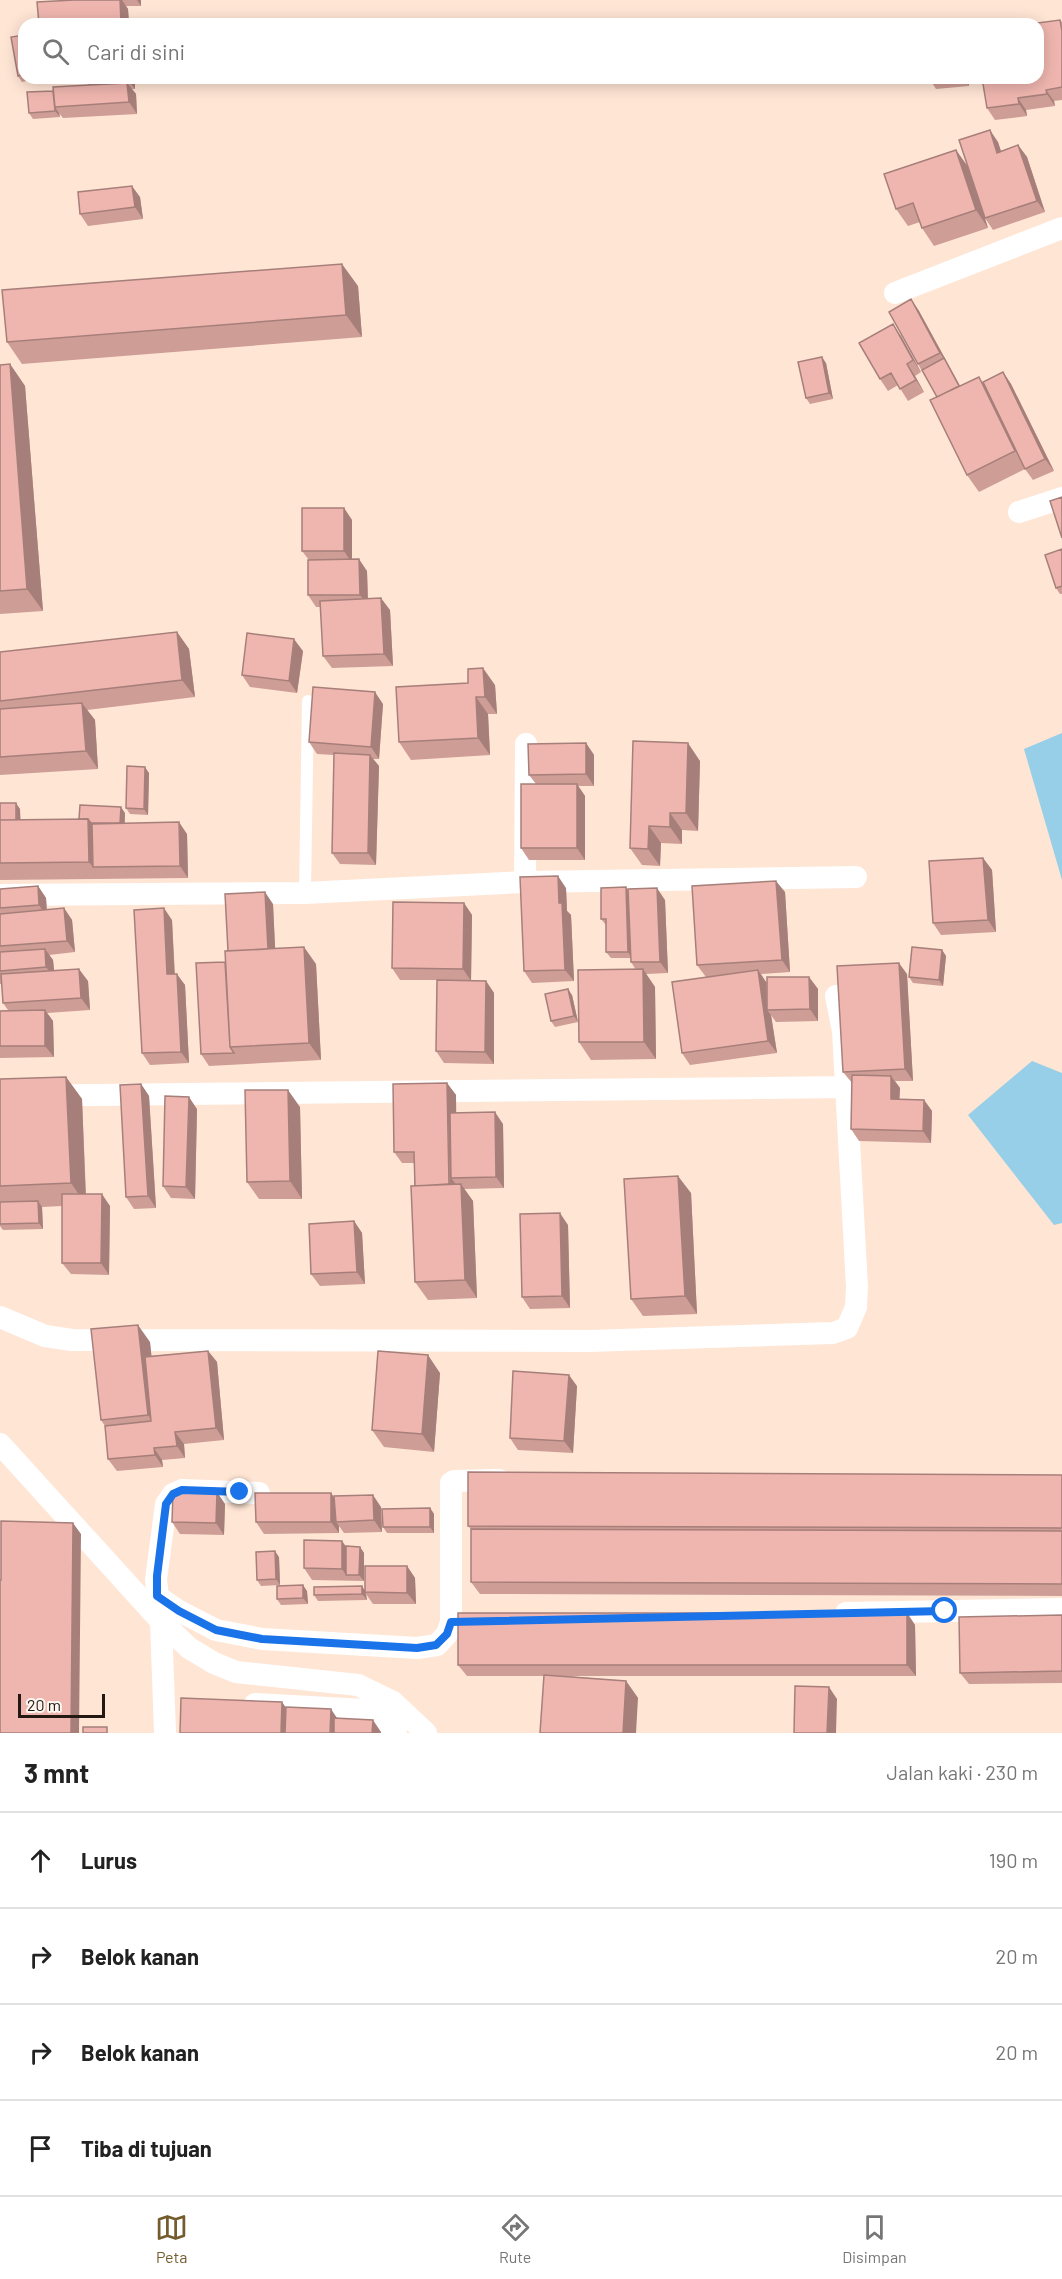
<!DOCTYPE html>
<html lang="id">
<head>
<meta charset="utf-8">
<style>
	:root { --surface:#fff; --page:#f2f2f2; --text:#222; --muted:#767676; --line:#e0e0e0; --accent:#745c2c }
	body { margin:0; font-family:Barlow,sans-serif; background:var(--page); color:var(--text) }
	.scale { position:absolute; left:18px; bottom:15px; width:87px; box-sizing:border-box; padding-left:6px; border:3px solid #241912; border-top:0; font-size:16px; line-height:21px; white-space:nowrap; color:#241912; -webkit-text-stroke:4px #fdf7f2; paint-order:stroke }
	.stop { position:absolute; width:18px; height:18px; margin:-14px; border:4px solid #1a73e8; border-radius:50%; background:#fff }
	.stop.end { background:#1a73e8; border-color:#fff; box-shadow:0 2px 6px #0008 }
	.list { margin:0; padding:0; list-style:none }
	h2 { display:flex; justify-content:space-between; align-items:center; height:78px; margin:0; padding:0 24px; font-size:26px }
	h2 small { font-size:20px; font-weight:400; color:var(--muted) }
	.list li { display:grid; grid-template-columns:39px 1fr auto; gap:18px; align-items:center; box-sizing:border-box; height:96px; padding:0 24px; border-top:2px solid var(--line) }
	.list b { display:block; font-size:22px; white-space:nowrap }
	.list em { font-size:20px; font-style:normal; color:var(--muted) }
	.icon { flex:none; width:33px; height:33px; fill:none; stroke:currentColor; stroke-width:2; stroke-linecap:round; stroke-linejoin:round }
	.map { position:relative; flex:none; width:1062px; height:1733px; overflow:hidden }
	.search { position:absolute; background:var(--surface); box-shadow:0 3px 15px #0003; left:18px; right:18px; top:18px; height:66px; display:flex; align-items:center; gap:15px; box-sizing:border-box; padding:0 21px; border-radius:18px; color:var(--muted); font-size:22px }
	.sheet { height:462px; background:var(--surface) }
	nav { display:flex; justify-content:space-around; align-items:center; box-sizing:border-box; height:84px; border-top:2px solid var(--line); background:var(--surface); font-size:16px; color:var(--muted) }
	nav a { display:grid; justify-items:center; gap:3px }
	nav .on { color:var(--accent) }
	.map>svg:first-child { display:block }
	.water { fill:#96cfe7 }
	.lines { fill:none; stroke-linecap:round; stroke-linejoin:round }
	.service { stroke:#fff; stroke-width:12 }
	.minor { stroke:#fff; stroke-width:22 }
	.wall { fill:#ce9d96 }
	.shaded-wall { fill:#a77f7a }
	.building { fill:#efb6af; stroke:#a77f7a; stroke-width:1.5 }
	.route { stroke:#1a73e8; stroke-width:8 }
</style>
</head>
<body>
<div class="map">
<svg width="1062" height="1733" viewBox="0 0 1062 1733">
	<rect width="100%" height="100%" fill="#ffe5d4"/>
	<path class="water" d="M1062,733V880L1024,749Z
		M1032,1061L1062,1073V1223L1054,1225L968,1115Z"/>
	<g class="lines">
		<path class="service" d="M305,893L308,701"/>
		<path class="minor" d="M895,293L1062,228
			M1019,512L1062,498
			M525,882L526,744
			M0,895L305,893L525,882L856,877
			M0,1096L847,1087
			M0,1317L45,1336L72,1340L589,1341L833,1333L847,1328L856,1307L857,1287L843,1031L836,996
			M0,1444L161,1621L189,1648L214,1663L236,1672L358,1685L393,1702L426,1733
			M157,1596L179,1611L216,1630L262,1639L417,1648L437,1645L447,1634L451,1622V1483L454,1481L499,1480
			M846,1613L1062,1609
			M255,1704L365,1710L377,1715L396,1733
			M165,1733L161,1621L156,1580L166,1504L173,1494L182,1490L259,1493"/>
	</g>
	<path class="wall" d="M66,0H141V6H126L128,9L129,24H39Z
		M1062,17V100L1054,101L1055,106L1026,110L1027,116L995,120L987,108L1060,20L1062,22Z
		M24,35V78H42L22,82L18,76Z
		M84,78H135V89H132L136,94L137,114L63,118L59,113L60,117L33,119L29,113L53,91L88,85Z
		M929,78H968L969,86L936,89Z
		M998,142L1001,151L1018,145L1027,157L1045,212L993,230L985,218L988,228L934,246L922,228L920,222L908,226L896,209L956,150L968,167Z
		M140,197L143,219L88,226L80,214Z
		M358,286L362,337L22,364L7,342Z
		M911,299L919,311L960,386L983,382L1003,372L1011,384L1054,471L1033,480L1025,469L979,492L967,475L937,397L918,364Z
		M901,336L921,372L915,376L924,392L908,401L898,385L888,391L880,379Z
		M826,363L833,399L810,404L806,398Z
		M10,364L25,386L43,611L0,614V365Z
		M344,508L352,520V559L367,571L368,599L390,610L393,666L332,668L323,656L321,607H316L308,595L309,560L302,551Z
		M1062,549V594H1060L1056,588Z
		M177,632L189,649L195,697L87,710L95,720L98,769L0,775V652Z
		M303,651L297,693L250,687L242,675Z
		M495,685L497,714H488L490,755L411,760L399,742Z
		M383,704L379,759H373L379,766L376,865L340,864L332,853L334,755L317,754L309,742Z
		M586,743L594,755V786H578L585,796V860H529L521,848L536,784L529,775Z
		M700,761L698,831L682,830V844L661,843L660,866L642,865L630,848Z
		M149,773L148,815L130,814L126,808Z
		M0,803L20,809V820L79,819L125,813V823L187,834L188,878L0,880Z
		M983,858L992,870L996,932L941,935L933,923Z
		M38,886L46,898L47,910L64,908L72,920L75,952L49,955L53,960L54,971L88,981L90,1010L47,1013L53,1021L54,1057L0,1058V1011L8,1010L3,1003L2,984H0V889Z
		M566,888L567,911L571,915L574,981L532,983L524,971Z
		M628,891L665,900L668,973L646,974L655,987L656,1059L591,1060L579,1042L636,970L631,962V958H611L606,952V925L601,919Z
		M785,892L790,972L761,974L766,982L809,977L818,989V1021L776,1022L771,1015L777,1053L690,1065L682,1053L706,977L697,965Z
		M464,903L472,915L471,981H486L494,993V1064L444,1063L436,1051L437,980H400L392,968Z
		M273,904L275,948L316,964L321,1060L209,1066L201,1054L228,951Z
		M172,920L175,974L185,985L189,1063L150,1065L142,1053Z
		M942,950L946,956L943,986L913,983L909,977Z
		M907,974L913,1081H895L900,1088L899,1099L924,1100L932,1111L931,1143L859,1141L851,1129L852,1083L843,1072Z
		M572,995L578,1022L555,1027L551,1021Z
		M66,1077L82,1099L86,1194L110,1206L109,1275L71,1274L62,1263V1206L42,1207L43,1229L3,1230L0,1226V1079Z
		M447,1083L456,1095V1113L503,1124L504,1188L464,1189L473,1201L477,1298L428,1300L415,1282L414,1163H402L394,1152Z
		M141,1084L149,1096L156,1208L134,1209L126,1197Z
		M300,1107L302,1199H259L247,1182Z
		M197,1109L195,1199L171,1198L163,1186Z
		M691,1193L697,1314L643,1316L631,1299Z
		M354,1221L362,1233L365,1284L320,1286L311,1274Z
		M568,1225L570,1308L530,1309L522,1297Z
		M150,1342L151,1356L208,1351L217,1362L224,1440L184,1444L185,1458L162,1460L163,1467L117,1471L108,1459L105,1426L101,1420Z
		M440,1373L434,1452L384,1447L372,1430Z
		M577,1386L573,1453L518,1450L510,1438Z
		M1062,1475V1596L480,1594L471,1582V1529L468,1526Z
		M331,1493L335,1499L381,1507L382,1532L344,1533L339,1526V1533L264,1534L256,1522Z
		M225,1504L224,1535L180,1534L172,1522Z
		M430,1508L434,1514V1533H387L383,1527Z
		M346,1546L360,1547L364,1553V1581L312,1580L304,1568Z
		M279,1557L280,1585L261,1586L257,1580Z
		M407,1566L415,1578L416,1604H373L366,1594L367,1600L318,1601L314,1595L365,1590Z
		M307,1591L308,1604L281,1605L277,1599Z
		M907,1613L915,1625L916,1676H567L626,1681L638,1698L544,1676H467L458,1665Z
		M1062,1615V1683L969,1684L960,1673Z"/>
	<path class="shaded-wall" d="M120,0H122L128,9L129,24H123L121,22Z
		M137,0H141V6Z
		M127,78H135V89Z
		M963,78H968L969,86Z
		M127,83L136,94L137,114L129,102Z
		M1046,90L1054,101L1055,106L1047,94Z
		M1018,98L1026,110L1027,116L1019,104Z
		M55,107L59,113L60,117L55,111Z
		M990,130L998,142L1005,164L997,153Z
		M1018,145L1027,157L1045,212L1037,201Z
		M956,150L968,167L988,228L976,210Z
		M132,186L140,197L143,219L135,207Z
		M342,264L358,286L362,337L346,315Z
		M911,299L919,311L965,395L940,353Z
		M893,324L901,336L921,372L913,360Z
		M822,357L826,363L833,399L829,393Z
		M10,364L25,386L43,611L27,589Z
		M907,364L915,376L924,392L916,380Z
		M1003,372L1011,384L1054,471L1045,459Z
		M344,508L352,520V563L344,551Z
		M359,559L367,571L368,606L360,595Z
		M381,598L390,610L393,666L384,654Z
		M177,632L189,649L195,697L182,680Z
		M294,639L303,651L297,693L289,681Z
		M483,668L495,685L497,714L485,697Z
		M375,692L383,704L379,759L371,747Z
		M476,697L488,714L490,755L478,738Z
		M82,703L95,720L98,769L86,751Z
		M586,743L594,755V786L586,774Z
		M688,743L700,761L698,831L686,813Z
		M370,755L379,766L376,865L368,853Z
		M145,767L149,773L148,815L144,809Z
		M577,784L585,796V860L577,848Z
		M16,803L20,809L21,830L17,824Z
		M121,807L125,813L124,829L120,823Z
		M670,813L682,830V844L670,827Z
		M88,819L100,836L93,867L89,862Z
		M179,822L187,834L188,878L180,866Z
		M649,826L661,843L660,866L648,849Z
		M983,858L992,870L996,932L988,920Z
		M558,876L566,888L567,911L571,915L574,981L565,970L559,903Z
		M776,881L785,892L790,972L782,960Z
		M38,886L46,898L47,917L39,905Z
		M626,887L630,893L632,958L628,952Z
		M657,888L665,900L668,973L660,962Z
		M265,892L273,904L276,966L268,954Z
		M464,903L472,915L471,981L463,969Z
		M64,908L72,920L75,952L67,941Z
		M164,908L172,920L175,986L167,974Z
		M304,947L316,964L321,1060L309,1043Z
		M45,949L53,960L55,979L46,967Z
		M942,950L946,956L943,986L939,980Z
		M899,963L907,974L913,1081L905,1069Z
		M79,969L88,981L90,1010L81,998Z
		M643,969L655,987L656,1059L644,1042Z
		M758,970L766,982L767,1010L771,1015L777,1053L768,1041Z
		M177,974L185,985L189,1063L181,1052Z
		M809,977L818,989V1021L810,1009Z
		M486,981L494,993V1064L485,1052Z
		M568,989L572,995L578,1022L574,1016Z
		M45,1010L53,1021L54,1057L45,1046Z
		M891,1076L900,1088L899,1111L891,1099Z
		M66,1077L82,1099L86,1205L71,1183Z
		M447,1083L456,1095L457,1177L451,1178L458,1187L450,1186Z
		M141,1084L149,1096L156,1208L148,1196Z
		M288,1090L300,1107L302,1199L290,1181Z
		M189,1097L197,1109L195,1199L186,1187Z
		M924,1100L932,1111L931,1143L923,1131Z
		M495,1112L503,1124L504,1188L496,1177Z
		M678,1176L691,1193L697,1314L685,1296Z
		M461,1184L473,1201L477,1298L465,1280Z
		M102,1194L110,1206L109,1275L101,1263Z
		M38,1201L42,1207L43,1229L39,1223Z
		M560,1213L568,1225L570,1308L562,1296Z
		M354,1221L362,1233L365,1284L357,1272Z
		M138,1325L150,1342L160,1433L148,1415Z
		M208,1351L217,1362L224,1440L216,1428Z
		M428,1355L440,1373L434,1452L422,1434Z
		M569,1375L577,1386L573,1453L564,1441Z
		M175,1432L184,1444L185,1458L177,1446Z
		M154,1448L162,1460L163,1467L155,1455Z
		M217,1492L225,1504L224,1535L216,1523Z
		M331,1493L339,1505L336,1522L339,1526V1533L331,1522Z
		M373,1495L381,1507L382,1532L374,1520Z
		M430,1508L434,1514V1533L430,1527Z
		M73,1523L81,1534L79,1733H71Z
		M342,1541L350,1552L346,1575L342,1569Z
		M360,1547L364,1553V1581L359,1575Z
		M275,1551L279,1557L280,1585L276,1579Z
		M407,1566L415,1578L416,1604L407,1593Z
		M303,1585L307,1591L308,1604L303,1598Z
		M362,1586L366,1592H365L366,1594L367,1600L362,1594Z
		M907,1613L915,1625L916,1676L907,1665Z
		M626,1681L638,1698L636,1733H623Z
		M829,1687L837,1699L836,1733H827Z
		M282,1702L294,1719V1733H281Z
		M331,1709L339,1721V1733H330Z
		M373,1720L381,1732V1733H372Z"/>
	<path class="building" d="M74,0H120L121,22L90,24H39L37,2Z
		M1060,20L1062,31V87L1046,90L1047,94L1018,98L1019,104L987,108L982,78H1038V24H1030Z
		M24,35V74L18,76L11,37Z
		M84,78H111L84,79Z
		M127,83L129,102L55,107L53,87Z
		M53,91L55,111L29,113L27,92Z
		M990,130L997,153L1018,145L1037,201L985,218L959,140Z
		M956,150L976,210L922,228L913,203L896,209L884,174Z
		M132,186L135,207L80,214L78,192Z
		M342,264L346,315L7,342L2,290Z
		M911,299L940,353L918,364L889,312Z
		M893,324L913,360L907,364L916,380L900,389L891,373L880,379L859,343Z
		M822,357L829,393L806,398L798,362Z
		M944,358L959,386L937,397L922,370Z
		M10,364L27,589L0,591V365Z
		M1003,372L1045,459L1025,469L983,382Z
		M979,377L1015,451L967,475L930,400Z
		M1062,497V538L1050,501Z
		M302,508H344V551H302Z
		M1062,549V586L1056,588L1045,555Z
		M359,559L360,595H308V560Z
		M381,598L384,654L323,656L320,601Z
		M177,632L182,680L0,701V652Z
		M247,633L294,639L289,681L242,675Z
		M483,668L485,697H476L478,738L399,742L396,687L468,683V669Z
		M313,687L375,692L371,747L309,742Z
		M82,703L86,751L0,757V709Z
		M633,741L688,743L686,813H670V827L649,826L648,849L630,848Z
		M586,743V774L529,775L528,744Z
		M334,753L370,755L368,853H332Z
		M127,766L145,767L144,809L126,808Z
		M521,784H577V848H521Z
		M0,803H16V820H0Z
		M80,805L121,807L120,823H91L88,819H79Z
		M88,819L89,862L0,863V820Z
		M179,822L180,866L93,867L92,824Z
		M983,858L988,920L933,923L929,861Z
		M558,876L559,903H562L565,970L524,971L520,877Z
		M776,881L782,960L697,965L692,886Z
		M38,886L39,905L0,908V889Z
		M626,887L628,952H606V919H601V888Z
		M657,888L660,962H631L628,889Z
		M265,892L268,949L228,951L225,894Z
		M393,902L464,903L463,969L392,968Z
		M64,908L67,941L0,946V914Z
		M164,908L167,974H177L181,1052L142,1053L134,910Z
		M304,947L309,1043L230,1047L225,951Z
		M912,947L942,950L939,980L909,977Z
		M45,949L46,967L0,971V952Z
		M225,962L230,1047L234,1053L201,1054L196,963Z
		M899,963L905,1069L843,1072L837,966Z
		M79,969L81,998L3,1003L1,974Z
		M643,969L644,1042H579L578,970Z
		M758,970L768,1041L682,1053L672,982Z
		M767,977H809L810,1009L767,1010Z
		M437,980L486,981L485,1052L436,1051Z
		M568,989L574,1016L551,1021L545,994Z
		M45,1010V1046H0V1011Z
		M852,1075L891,1076V1099L924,1100L923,1131L851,1129Z
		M66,1077L71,1183L0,1186V1079Z
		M447,1083L449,1184L415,1186L414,1152H394L393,1084Z
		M141,1084L148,1196L126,1197L120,1085Z
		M245,1090H288L290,1181L247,1182Z
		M165,1096L189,1097L186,1187L163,1186Z
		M495,1112L496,1177L451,1178L450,1113Z
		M678,1176L685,1296L631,1299L624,1179Z
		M461,1184L465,1280L415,1282L411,1186Z
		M62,1194H102L101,1263H62Z
		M38,1201L39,1223L0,1224V1202Z
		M560,1213L562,1296L522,1297L520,1214Z
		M354,1221L357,1272L311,1274L309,1224Z
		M138,1325L148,1415L101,1420L91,1329Z
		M208,1351L216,1428L175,1432L177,1446L154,1448L155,1455L108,1459L105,1426L151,1421L145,1357Z
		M378,1351L428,1355L422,1434L372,1430Z
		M513,1371L569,1375L564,1441L510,1438Z
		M468,1472L1062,1475V1528L468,1526Z
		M173,1491L217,1492L216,1523L172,1522Z
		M255,1493H331V1522H256Z
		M373,1495L374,1520L336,1522L334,1496Z
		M430,1508V1527H383L382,1509Z
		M1,1521L73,1523L71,1733H0V1580H1Z
		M471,1529L1062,1531V1584L471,1582Z
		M304,1540L342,1541V1569L304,1568Z
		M346,1546L360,1547L359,1575H346Z
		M275,1551L276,1579L257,1580L256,1552Z
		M365,1566H407V1593L365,1592Z
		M303,1585V1598L277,1599V1586Z
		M362,1586V1594L314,1595V1587Z
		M458,1613H907V1665H458Z
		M1062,1615V1671L960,1673L959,1617Z
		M544,1675L626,1681L623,1733H540Z
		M795,1686L829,1687L827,1733H794Z
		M181,1698L282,1702L281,1733H180Z
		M286,1707L331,1709L330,1733H285Z
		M334,1718L373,1720L372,1733H334Z
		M83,1727H107V1733H83Z"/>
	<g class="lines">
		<path class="route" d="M240,1492L182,1490L173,1494L166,1504L157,1576V1596L179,1611L216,1630L262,1639L417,1648L436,1645L447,1634L451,1622L945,1611"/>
	</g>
</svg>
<div class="scale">20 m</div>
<div class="stop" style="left:945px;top:1611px"></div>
<div class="stop end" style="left:240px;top:1492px"></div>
<div class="search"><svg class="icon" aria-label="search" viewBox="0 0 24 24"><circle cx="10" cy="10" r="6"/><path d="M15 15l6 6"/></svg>Cari di sini</div>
</div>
<section class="sheet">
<h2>3 mnt<small>Jalan kaki · 230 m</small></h2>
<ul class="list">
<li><svg class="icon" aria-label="ahead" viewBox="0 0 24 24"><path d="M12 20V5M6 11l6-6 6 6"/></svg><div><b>Lurus</b></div><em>190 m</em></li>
<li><svg class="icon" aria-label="right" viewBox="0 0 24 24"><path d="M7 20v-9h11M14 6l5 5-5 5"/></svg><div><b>Belok kanan</b></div><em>20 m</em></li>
<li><svg class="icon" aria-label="right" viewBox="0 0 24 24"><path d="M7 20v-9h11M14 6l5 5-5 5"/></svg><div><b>Belok kanan</b></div><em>20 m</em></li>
<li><svg class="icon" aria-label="arrive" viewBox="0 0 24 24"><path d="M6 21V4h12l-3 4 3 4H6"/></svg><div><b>Tiba di tujuan</b></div></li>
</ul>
</section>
<nav>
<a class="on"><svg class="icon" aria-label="map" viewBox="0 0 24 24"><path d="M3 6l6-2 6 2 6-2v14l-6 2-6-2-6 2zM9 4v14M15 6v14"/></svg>Peta</a>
<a><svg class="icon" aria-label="directions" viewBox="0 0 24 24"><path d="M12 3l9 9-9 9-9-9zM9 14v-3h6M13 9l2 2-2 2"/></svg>Rute</a>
<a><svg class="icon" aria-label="saved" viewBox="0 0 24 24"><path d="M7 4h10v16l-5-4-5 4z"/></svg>Disimpan</a>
</nav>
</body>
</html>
